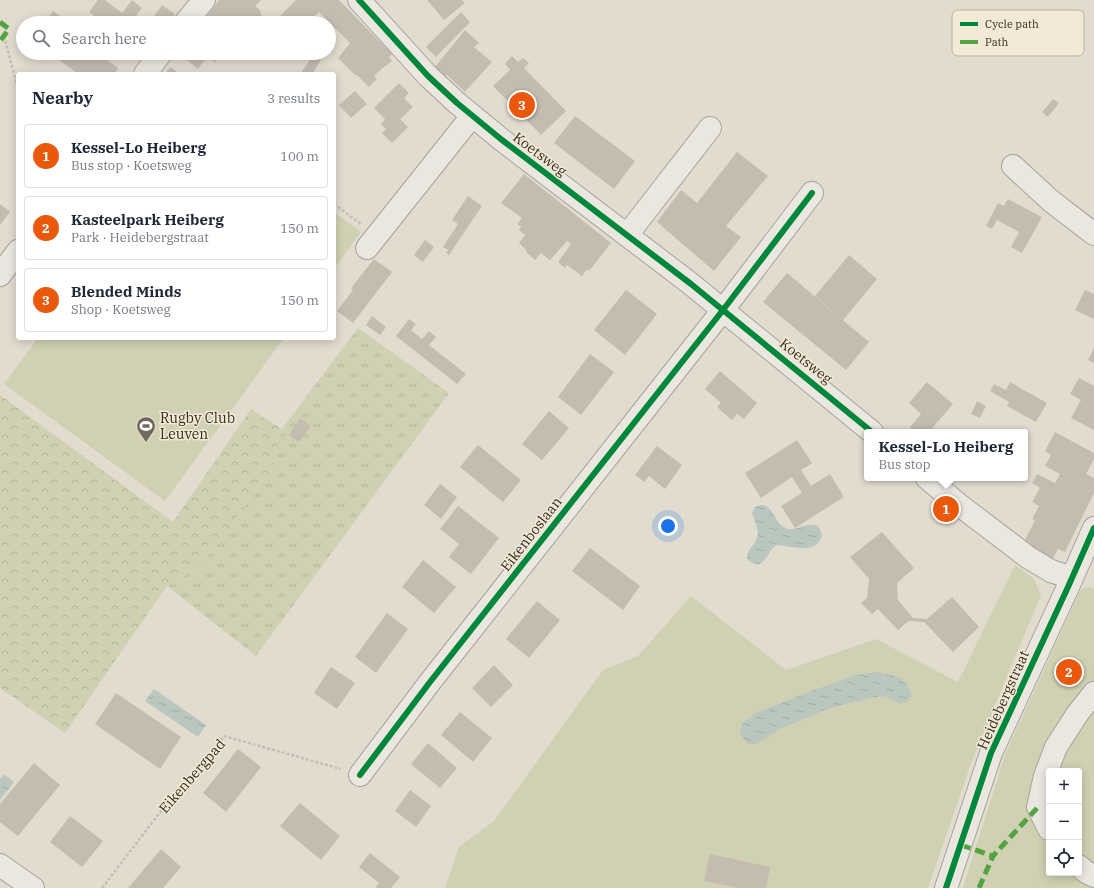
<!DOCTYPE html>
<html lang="en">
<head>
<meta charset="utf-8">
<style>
	:root { --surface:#fff; --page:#f6f6f7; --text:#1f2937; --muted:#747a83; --line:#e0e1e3; --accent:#ea580c }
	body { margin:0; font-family:"IBM Plex Serif",serif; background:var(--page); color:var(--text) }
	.controls { position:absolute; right:12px; bottom:12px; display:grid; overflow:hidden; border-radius:4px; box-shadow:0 2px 10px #0003 }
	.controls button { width:36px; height:36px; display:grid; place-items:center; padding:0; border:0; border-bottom:1px solid var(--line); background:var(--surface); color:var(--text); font:20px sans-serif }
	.you { position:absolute; left:668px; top:526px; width:14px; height:14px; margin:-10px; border:3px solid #fff; border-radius:50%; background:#1a73e8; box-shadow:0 0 0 6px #1a73e833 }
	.badge { display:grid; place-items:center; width:26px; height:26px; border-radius:50%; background:var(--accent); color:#fff; font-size:13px; font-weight:700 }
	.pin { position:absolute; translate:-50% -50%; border:2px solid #fff; box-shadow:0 1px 4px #0006 }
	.popup { position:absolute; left:864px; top:429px; width:164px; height:52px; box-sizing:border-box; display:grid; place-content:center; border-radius:4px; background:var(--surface); filter:drop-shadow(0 1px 3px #0005); font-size:13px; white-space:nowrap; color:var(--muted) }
	.popup b { font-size:15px; color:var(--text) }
	.popup::after { content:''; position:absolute; left:50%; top:100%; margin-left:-8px; border:8px solid transparent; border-top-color:var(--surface) }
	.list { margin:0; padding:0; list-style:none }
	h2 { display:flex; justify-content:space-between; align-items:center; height:52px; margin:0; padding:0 16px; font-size:17px }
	h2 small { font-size:13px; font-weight:400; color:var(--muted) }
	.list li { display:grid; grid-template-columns:26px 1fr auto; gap:12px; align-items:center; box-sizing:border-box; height:64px; margin:0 8px 8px; padding:0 8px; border:1px solid var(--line); border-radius:4px }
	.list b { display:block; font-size:15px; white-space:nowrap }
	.list p { margin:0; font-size:13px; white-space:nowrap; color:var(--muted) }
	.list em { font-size:13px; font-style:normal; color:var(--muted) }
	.icon { flex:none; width:22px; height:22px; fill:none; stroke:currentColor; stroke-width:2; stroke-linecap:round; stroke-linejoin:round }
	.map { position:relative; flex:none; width:1094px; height:888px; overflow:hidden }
	.search { position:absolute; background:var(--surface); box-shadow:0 2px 10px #0003; left:16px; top:16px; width:320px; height:44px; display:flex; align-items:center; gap:10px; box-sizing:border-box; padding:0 14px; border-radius:22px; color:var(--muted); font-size:15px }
	.panel { position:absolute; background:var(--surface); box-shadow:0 2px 10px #0003; left:16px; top:72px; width:320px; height:268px; border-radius:4px }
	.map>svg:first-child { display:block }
	.grass { fill:url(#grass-tufts) }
	.forest { fill:url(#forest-crowns) }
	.park { fill:#d0d0b3; fill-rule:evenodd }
	.water { fill:url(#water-ripples) }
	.building { fill:#c5bcb0 }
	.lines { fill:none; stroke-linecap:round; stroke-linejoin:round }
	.minor-casing { stroke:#a8a197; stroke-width:24 }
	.path { stroke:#c3beb6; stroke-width:2.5; stroke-dasharray:3 2; stroke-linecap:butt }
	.minor { stroke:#eae7e0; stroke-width:22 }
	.quiet { stroke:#53a441; stroke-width:5; stroke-dasharray:10 5; stroke-linecap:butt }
	.cycleway-casing { stroke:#f2ead6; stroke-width:8 }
	.cycleway { stroke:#00873e; stroke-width:6 }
	.labels { text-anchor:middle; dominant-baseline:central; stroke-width:3; stroke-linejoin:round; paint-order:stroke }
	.street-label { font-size:14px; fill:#362b21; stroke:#f2ead6 }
	.poi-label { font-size:14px; fill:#362b21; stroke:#f2ead6; text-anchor:start }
	.key { fill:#f2ead6; stroke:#bab1a0; stroke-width:1 }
	.key-label { font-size:11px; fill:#362b21 }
</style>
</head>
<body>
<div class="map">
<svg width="1094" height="888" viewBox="0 0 1094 888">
	<defs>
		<pattern id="grass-tufts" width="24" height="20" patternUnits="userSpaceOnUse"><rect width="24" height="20" fill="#d0d0b3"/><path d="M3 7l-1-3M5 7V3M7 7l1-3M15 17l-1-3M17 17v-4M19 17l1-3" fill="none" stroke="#b3b39a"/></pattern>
		<pattern id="forest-crowns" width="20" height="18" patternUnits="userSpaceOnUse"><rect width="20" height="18" fill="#d0d0b3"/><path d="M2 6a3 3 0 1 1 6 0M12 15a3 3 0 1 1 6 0" fill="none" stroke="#b3b39a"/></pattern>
		<pattern id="water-ripples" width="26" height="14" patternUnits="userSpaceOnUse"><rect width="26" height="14" fill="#b9c7bf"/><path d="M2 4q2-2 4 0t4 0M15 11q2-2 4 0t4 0" fill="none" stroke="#a0aba4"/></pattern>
	</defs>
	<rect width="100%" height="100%" fill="#e2dccf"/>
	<path class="grass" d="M358,328L449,393L256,656L167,586L200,566L271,471L282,429Z"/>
	<path class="forest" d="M0,395L173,522L251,409L282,429L271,471L200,566L167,586L65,733L0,688Z"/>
	<path class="park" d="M334,212L361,232L334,269Z
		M38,338H284L165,501L4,384Z
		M1015,565L1034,579L1041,595L973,758L928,888H445L459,847L494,821L603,670L638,656L691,596L786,670L876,639L958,682Z
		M1089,587L1094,589V888H963L1005,755L1081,589ZM1049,771H1079V873H1049Z"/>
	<path class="water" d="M760,505C776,505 773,526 789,529C799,531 816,516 821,532C822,535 822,538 820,540C811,555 790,545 776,545C765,554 764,574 747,559C747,549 754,546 757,538C760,531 754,520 752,513L755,507Z
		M878,672C894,676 908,676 911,696L908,701L901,704L884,696L875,697L830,708L780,729L756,744H748L740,735L742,723L758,712L809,692L856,675Z
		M154,689L206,725L198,737L145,701Z
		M4,774L14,782L0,800V779Z"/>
	<path class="building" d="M98,0H105L122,13L132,0L142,8L132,21L135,23H104L89,12Z
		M219,0H261L255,6L260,10L263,23H251L244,17L238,23H202Z
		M296,0H339L392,54L389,57L392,61L386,66V65L374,76L377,79L369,87L357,75H355L338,58L350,43L319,12L312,19L308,16L301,23H277L275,21Z
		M427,0H462L465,3L444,20Z
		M162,5L175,14L169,23H149Z
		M53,11L70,23H50L46,20Z
		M461,12L470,22L436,57L426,47Z
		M465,30L479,43L474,47L492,62L465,92L447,75L445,78L434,68Z
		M58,53H73L79,58L83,53H97L118,68L114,74H78L55,57Z
		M133,53H147L142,60Z
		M180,53H222L215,62L207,57L198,69L179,54Z
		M303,53H314L313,54L321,60L312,74L301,73L311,58Z
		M512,56L518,62L523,58L529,63L524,68L566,111L541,135L493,86L510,70L505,64Z
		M170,67L180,74H165Z
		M399,83L409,93L404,98L413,107L400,119L408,127L392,143L382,133L386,129L381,124L385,119L374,108Z
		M355,91L367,104L351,118L339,105Z
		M1053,99L1059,103L1048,117L1042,112Z
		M575,116L635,161L614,189L554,143Z
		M737,152L768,176L726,226L741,237L714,271L657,222L681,190L697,203Z
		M524,174L611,243L589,271L587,269L582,276L567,265L565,268L558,262L571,244L567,241L550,260L541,253L535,260L526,252L527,251L519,243L525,235L519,230L521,227L517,224L522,218L501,203Z
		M468,196L482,206L449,255L446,253L448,250L443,247L458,224L452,220Z
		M1008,199L1042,217L1022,253L1011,247L1019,232L997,220L992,229L986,226L998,203L1004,206Z
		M0,204L10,212L0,225Z
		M425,240L434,247L423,262L414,255Z
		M849,255L877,279L843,320L815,296Z
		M374,259L392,272L353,323L337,311L353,290L351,288Z
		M787,273L869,342L846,370L763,302Z
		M626,290L657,314L625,355L594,330Z
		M1085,290L1094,294V319L1075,310Z
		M372,316L386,327L380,335L366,325Z
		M409,319L416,324L411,330L422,339L429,331L436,337L429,345L466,374L457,384L396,336Z
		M1094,348V363L1088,360Z
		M590,354L614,372L581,415L558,397Z
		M720,371L757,403L744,419L737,414L732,420L717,407L721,403L705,389Z
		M1079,378L1094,386V430L1071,418L1081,400L1070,394Z
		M927,382L953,404L929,432H916L910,427L921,414L909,403Z
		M1010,382L1047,403L1036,422L1007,406L1009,402L990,391L994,384L1006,390Z
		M977,401L986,406L980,418L971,414Z
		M549,411L569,428L542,460L522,444Z
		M300,418L311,426L299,442L289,435Z
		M1055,432L1094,453V459L1086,474L1094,478V493L1065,552L1058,549L1052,560L1028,547L1030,543L1025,540L1035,520L1032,519L1039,506L1032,502L1040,488L1032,483L1037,474L1055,483L1060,474L1045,466L1051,455L1045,451Z
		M797,440L812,463L801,470L811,486L830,474L844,497L795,528L781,506L802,493L792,477L761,498L745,473Z
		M478,445L521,480L503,502L460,467Z
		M657,446L682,465L665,489L649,476L644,482L635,475Z
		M440,484L457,497L441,519L424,505Z
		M458,506L499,538L471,574L449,557L459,544L440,529Z
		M882,532L914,568L897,583L898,600L913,618L927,619L952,597L979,627L953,652L924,622L909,621L898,630L878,609L872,614L861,603L867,598L869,579L850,557Z
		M590,548L640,586L623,610L572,571Z
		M423,560L456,587L434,613L402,587Z
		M537,601L560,620L529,658L506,639Z
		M387,613L408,629L376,673L355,657Z
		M494,665L513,685L491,707L472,688Z
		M331,667L355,683L337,709L314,693Z
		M116,693L181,737L160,769L95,724Z
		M460,712L492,738L473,762L441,735Z
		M428,743L457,768L440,788L411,764Z
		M238,749L261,767L226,812L203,793Z
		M34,763L60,785L18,836L0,822V804Z
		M410,790L431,806L416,827L395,811Z
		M300,803L340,836L321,860L280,826Z
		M70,816L103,841L82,867L50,842Z
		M161,849L181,867L163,888H128Z
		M370,853L400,877L391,888H375L379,883L359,867Z
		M710,854L770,867L766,888H739L704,881Z"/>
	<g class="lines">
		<defs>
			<path id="minor" d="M359,0L428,76L457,103L502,140L691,284L872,432
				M185,23L204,0
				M145,74L161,53
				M1013,166L1051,201L1094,234
				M627,235L710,128
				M367,248L472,116
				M0,275L18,251
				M927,478L958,504L1029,558L1051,571L1072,578
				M360,775L430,682L723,310L812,193
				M1049,829L1038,807L1045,776L1056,747L1078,713L1094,693
				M0,865L33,888
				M1079,866L1086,872L1094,876
				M946,888L991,753L1068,587L1094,528"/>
		</defs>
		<use href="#minor" class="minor-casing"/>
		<path class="path" d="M4,36L18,89
			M334,204L361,224
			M102,888L168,802L198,771L224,736L341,769"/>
		<use href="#minor" class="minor"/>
		<path class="quiet" d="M0,22L9,29L0,41
			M961,845L993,856
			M979,888L993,856L1038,807"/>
		<defs>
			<path id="cycleway" d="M359,0L428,76L457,103L502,140L691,284L872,432
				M360,775L430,682L723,310L812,193
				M946,888L991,753L1068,587L1094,528"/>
		</defs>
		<use href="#cycleway" class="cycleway-casing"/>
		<use href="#cycleway" class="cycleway"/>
	</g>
	<defs>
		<symbol id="stadium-pin" viewBox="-11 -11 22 30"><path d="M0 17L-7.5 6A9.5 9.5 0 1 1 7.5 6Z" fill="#72695e" stroke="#f2ead6"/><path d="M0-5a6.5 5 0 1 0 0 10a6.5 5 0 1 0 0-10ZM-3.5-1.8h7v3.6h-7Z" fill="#fff"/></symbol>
	</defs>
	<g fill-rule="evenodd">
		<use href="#stadium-pin" x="135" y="415" width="22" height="30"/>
	</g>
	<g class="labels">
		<g class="street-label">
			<text transform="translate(540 154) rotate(37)">Koetsweg</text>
			<text transform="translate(806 361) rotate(39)">Koetsweg</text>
			<text transform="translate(531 534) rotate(-52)">Eikenboslaan</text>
			<text transform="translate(1003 700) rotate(-66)">Heidebergstraat</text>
			<text transform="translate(192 776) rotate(-49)">Eikenbergpad</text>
		</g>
		<g class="poi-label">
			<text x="160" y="418">Rugby Club<tspan x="160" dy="16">Leuven</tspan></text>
		</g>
	</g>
	<rect x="952" y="10" width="132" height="46" rx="6" class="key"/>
	<rect x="960" y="22" width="18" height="4" fill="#00873e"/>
	<rect x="960" y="40" width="18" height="4" fill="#53a441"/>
	<g class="key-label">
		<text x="985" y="28">Cycle path</text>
		<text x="985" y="46">Path</text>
	</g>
</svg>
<div class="controls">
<button>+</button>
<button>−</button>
<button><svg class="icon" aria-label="locate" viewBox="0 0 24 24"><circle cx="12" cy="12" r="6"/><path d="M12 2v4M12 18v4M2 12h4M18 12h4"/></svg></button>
</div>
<div class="you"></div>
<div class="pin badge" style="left:946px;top:509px">1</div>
<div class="popup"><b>Kessel-Lo Heiberg</b>Bus stop</div>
<div class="pin badge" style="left:1069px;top:672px">2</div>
<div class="pin badge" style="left:522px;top:105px">3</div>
<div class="search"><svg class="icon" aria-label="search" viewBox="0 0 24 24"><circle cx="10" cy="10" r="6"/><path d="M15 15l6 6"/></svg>Search here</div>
<section class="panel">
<h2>Nearby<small>3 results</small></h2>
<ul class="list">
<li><span class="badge">1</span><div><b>Kessel-Lo Heiberg</b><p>Bus stop · Koetsweg</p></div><em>100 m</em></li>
<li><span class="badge">2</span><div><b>Kasteelpark Heiberg</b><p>Park · Heidebergstraat</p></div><em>150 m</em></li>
<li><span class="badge">3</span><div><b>Blended Minds</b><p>Shop · Koetsweg</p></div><em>150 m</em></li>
</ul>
</section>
</div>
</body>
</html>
